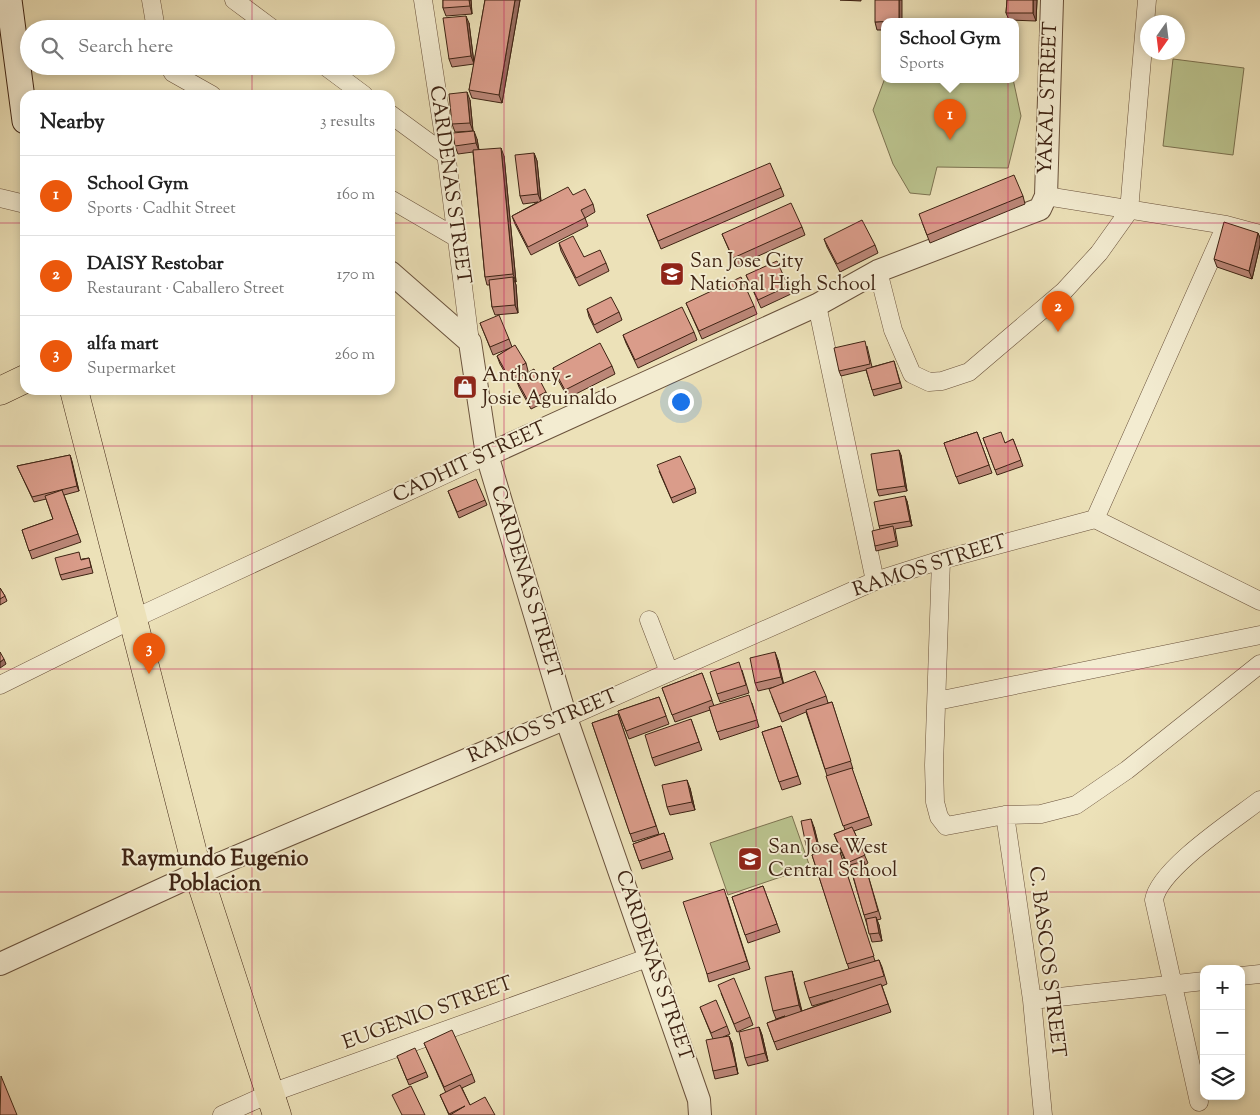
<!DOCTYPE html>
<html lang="en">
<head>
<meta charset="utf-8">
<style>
	:root { --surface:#fff; --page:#f2f2f2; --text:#222; --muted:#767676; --line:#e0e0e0; --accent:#ea580c }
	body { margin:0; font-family:"Sorts Mill Goudy",serif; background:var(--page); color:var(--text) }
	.controls { position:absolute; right:15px; bottom:15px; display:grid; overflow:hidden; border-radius:10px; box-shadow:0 2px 8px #0003 }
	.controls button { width:45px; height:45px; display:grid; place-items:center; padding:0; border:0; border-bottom:1px solid var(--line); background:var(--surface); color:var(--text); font:25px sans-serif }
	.compass { position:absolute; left:1140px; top:15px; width:45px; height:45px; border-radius:50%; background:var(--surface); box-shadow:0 2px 8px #0003; rotate:194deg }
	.you { position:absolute; left:680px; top:401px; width:18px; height:18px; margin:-12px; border:4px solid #fff; border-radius:50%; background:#1a73e8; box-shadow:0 0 0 8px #1a73e833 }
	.badge { display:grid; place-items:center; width:32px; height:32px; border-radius:50%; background:var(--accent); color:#fff; font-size:16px; font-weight:700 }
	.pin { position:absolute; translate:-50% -41px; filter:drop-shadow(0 1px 2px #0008) }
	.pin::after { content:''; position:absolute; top:26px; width:18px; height:15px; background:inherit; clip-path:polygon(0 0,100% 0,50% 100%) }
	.popup { position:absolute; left:881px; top:18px; width:138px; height:65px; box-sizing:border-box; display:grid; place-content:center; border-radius:10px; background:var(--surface); filter:drop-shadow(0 1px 4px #0005); font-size:16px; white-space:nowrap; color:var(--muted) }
	.popup b { font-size:19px; color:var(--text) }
	.popup::after { content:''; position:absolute; left:50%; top:100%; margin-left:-10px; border:10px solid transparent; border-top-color:var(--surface) }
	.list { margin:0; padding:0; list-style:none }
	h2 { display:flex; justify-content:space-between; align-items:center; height:65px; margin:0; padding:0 20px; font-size:21px }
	h2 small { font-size:16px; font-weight:400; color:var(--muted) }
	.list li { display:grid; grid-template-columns:32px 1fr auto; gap:15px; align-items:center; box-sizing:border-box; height:80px; padding:0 20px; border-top:1px solid var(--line) }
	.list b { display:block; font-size:19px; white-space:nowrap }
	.list p { margin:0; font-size:16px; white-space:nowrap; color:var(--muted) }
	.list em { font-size:16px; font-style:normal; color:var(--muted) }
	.icon { flex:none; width:28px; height:28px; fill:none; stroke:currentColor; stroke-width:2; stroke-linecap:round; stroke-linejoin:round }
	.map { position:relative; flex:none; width:1260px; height:1115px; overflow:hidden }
	.search { position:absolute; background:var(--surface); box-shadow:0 2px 8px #0003; left:20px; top:20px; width:375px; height:55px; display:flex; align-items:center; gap:12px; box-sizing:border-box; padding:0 18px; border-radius:28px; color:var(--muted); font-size:19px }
	.panel { position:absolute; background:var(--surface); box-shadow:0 2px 8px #0003; left:20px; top:90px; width:375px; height:305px; border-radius:15px }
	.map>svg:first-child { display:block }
	.green { fill:#bac28d; stroke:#7c7250 }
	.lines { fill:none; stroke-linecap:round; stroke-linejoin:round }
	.minor-casing { stroke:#6a523c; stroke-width:19 }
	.tertiary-casing { stroke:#6a523c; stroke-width:24 }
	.secondary-casing { stroke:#3e2313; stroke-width:27 }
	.primary-casing { stroke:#3e2313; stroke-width:29 }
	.minor { stroke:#f3ecd1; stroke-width:18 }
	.tertiary { stroke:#f3ecd1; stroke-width:22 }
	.secondary { stroke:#f3ecd1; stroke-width:25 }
	.primary { stroke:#ece1b8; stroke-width:28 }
	.wall { fill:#bb8677; stroke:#3e2313 }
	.shaded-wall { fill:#996d61; stroke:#3e2313 }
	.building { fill:#da9c8a; stroke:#3e2313 }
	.grid { fill:none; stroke:#c2185b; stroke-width:1; stroke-opacity:0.55 }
	.labels { text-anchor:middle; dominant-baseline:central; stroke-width:4; stroke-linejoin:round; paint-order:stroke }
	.street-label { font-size:20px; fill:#3e2313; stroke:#f3ecd1 }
	.poi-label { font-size:20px; fill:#3e2313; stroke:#f3ecd1; text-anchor:start }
	.quarter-label { font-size:22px; font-weight:bold; fill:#3e2313; stroke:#f3ecd1 }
</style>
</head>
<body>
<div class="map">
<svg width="1260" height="1115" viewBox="0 0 1260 1115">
	<rect width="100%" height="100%" fill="#ece1b8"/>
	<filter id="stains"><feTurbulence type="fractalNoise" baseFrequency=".004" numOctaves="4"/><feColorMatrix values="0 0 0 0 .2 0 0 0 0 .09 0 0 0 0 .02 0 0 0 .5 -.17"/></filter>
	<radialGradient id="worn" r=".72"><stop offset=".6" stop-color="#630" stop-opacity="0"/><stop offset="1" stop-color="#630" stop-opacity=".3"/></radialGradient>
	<path class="green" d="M1173,59L1244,68L1233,155L1163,146Z
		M885,78L1013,79L1021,116L1008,168L937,167L930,195L910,193L893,164L873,110Z
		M792,816L810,867L728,895L710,843Z"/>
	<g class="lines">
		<defs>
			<path id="minor" d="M151,0L156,29
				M234,0L273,29
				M423,0L444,137L470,342
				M169,66L173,73L212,95
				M325,66L364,95
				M390,114L446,155
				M1046,196L1226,225L1260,234
				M0,198L25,204
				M390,199L457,238
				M878,271L893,330L912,374L929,382L942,381L969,372L1064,291L1099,253L1129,211L1147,0
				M817,305L875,581
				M1095,519L1226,225
				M1095,519L1260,601
				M941,560L934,765L935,802L939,817L946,826L1005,815L1041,814L1076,805L1127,770L1260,664
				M649,620L669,672
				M0,685L133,619L487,455
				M937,701L1260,635
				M566,718L875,581L941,560L1095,519
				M1005,815L1032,1000L1043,1115
				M1241,976L1260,974
				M1032,1000L1204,981
				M1199,1102L1154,900C1159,869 1234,820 1260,800
				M222,1115L271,1093L650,957"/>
			<path id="tertiary" d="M390,272L470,342L487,455L566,718L699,1100L700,1115
				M487,455L817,305L878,271L1040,209L1046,196L1052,0
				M0,964L198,873L566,718"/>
			<path id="secondary" d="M9,0L25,121"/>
			<path id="primary" d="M74,390L198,873L277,1115
				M0,391L25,379"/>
		</defs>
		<use href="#minor" class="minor-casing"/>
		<use href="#tertiary" class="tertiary-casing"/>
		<use href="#secondary" class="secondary-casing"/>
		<use href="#primary" class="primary-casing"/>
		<use href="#minor" class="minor"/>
		<use href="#tertiary" class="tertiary"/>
		<use href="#secondary" class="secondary"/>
		<use href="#primary" class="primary"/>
	</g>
	<path class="wall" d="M443,0H471L472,14L446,16L443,8Z
		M485,0H520L502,103L472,98L469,90L474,64L452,67L449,59L469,23L474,63Z
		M840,0H861V1Z
		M1007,0H1037L1036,21L1009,20L1006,13Z
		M885,21V30H877L875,22Z
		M470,100L473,131L455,132L452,124Z
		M477,139L479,150L504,156L516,282H515L516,285L518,313L495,315L492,307L490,285H487L485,277L473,152L458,154L455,146Z
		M534,153L537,161L541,201L573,195L593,204L595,212L585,218L588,226L531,255L515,224L512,216L538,202L523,204L520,196Z
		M781,188L784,196L661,249L647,215Z
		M1023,196L1025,204L930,243L922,222Z
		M802,227L805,235L736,266L722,234Z
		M1258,233L1260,238V245L1252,279L1217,267L1214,259Z
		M824,239L875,245L878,253L840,272L827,247Z
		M559,243L584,257L606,263L609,271L579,286L561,251Z
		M746,275L788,286L791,294L761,308Z
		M686,303L754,306L757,314L702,339Z
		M587,309L619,312L622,320L597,333L589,317Z
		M480,323L509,339L512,347L526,363L528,371L510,381L500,364L497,356L510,348L493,355Z
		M694,332L697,340L638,368L626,343L623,335Z
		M867,346L872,367L894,361L902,388L874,396L866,370L841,376L839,371Z
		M612,366L615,374L568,398L556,376L553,368Z
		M516,379L546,392L549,400L531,409L519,387Z
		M977,432L992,473L959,484L944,443Z
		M983,438L1005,443L1013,439L1023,466L997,475Z
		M70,455L79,491L64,495L81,542L32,559L22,530L53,519L46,499L34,502L17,466Z
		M901,455L907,491L879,496L877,490Z
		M659,471L695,488L696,493L673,503Z
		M448,491L485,500L487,505L459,518Z
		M907,501L912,526L895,529L898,546L876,551L875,546L880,529L879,526Z
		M89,558L93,573L62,580L60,575L82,559Z
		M0,588L5,596L7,601L0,605Z
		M778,660L783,684L826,696L828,703L832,702L853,769H852L872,825L854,831L868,863L865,865L881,919L877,920L879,925L882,941L872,942L851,870L849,871L834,834L845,830L806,712L782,722L772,697L775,687L758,691L755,683Z
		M742,670L749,693L720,702L717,694Z
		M702,673L714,706L752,703L759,727L720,740L710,710L675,722L662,688Z
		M659,697L669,724L629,739L618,711Z
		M618,714L659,834L633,842L592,723Z
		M691,719L702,750L655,766L652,758Z
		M781,726L801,784L782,790L762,732Z
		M690,788L695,810L670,815L667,807Z
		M814,827L820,851L809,853L806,845Z
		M664,833L673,859L642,869L633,844Z
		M838,846L875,961L879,960L882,967L887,984L882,986L891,1012L777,1050L767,1023L785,1016L776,1019L773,1011L792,971L802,1011L833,1000L812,1006L809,998L849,969L812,855Z
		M763,886L780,932L748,943L732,897Z
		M727,897L750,969L709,982L707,974Z
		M721,993L750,1017L753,1025L737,1032Z
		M700,1007L727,1026L730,1034L723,1037L729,1036L732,1043L738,1074L715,1079L713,1071V1039Z
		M759,1027L762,1035L768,1061L748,1066L745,1058Z
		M424,1043L472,1074L475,1082L462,1088L470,1105L495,1115H449L440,1095L446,1093Z
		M397,1056L426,1072L428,1077L409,1085Z"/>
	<path class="shaded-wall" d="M469,0H471L472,14L470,6Z
		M515,0H520L502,103L499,95Z
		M899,0H902V21H899Z
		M1033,0H1037L1036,21L1033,13Z
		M466,16L469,23L474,64L471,56Z
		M467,92L470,100L473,131L470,123Z
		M474,131L477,139L479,151L476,143Z
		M501,148L504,156L516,282L513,274Z
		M534,153L537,161L541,202L538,194Z
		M1258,233L1260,238V245L1252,279L1249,271Z
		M513,277L516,285L518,313L515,305Z
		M899,450L901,455L907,491L905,486Z
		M70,455L72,461L79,491L77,486Z
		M905,496L907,501L912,526L910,521Z
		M775,652L778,660L784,685L781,677Z
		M4,659L6,664L0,668V662Z
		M687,780L690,788L695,810L692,802Z
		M811,819L814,827L820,851L817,843Z
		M876,917L879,925L882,941L879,933Z
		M792,971L794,979L802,1013L799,1005Z
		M759,1027L762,1035L768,1061L765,1053Z
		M729,1036L732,1043L738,1074L736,1066Z"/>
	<path class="building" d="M443,0H469L470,6L443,8Z
		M485,0H515L499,95L469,90Z
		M875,0H899V21L875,22Z
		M1007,0H1033V13H1006Z
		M466,16L471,56L449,59L443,18Z
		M467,92L470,123L452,124L449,94Z
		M474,131L476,143L455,146L453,133Z
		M501,148L513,274L485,277L473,150Z
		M534,153L538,194L520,196L515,155Z
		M770,163L781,188L658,241L647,215Z
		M1014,175L1023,196L927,235L919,214Z
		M568,187L573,195L585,189L593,204L581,210L585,218L528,247L512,216Z
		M791,203L802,227L733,258L722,234Z
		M862,220L875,245L837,264L824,239Z
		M1224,222L1258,233L1249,271L1214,259Z
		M573,236L584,257L600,250L606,263L576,278L559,243Z
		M777,261L788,286L758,300L746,275Z
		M513,277L515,305L492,307L489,280Z
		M741,277L754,306L699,331L686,303Z
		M611,297L619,312L594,325L587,309Z
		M682,307L694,332L635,360L623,335Z
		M499,315L509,339L490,347L480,323Z
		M865,341L870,364L839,371L834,348Z
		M600,343L612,366L565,390L553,368Z
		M515,345L526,363L507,374L497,356Z
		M894,361L900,383L872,390L866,369Z
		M534,369L546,392L528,401L516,379Z
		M977,432L989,465L956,477L944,443Z
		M1001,432L1005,443L1013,439L1021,460L995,470L983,438Z
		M899,450L905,486L877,490L871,454Z
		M70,455L77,486L32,497L17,466Z
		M680,456L695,488L671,498L657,465Z
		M476,479L485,500L457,512L448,491Z
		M62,490L78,534L29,551L22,530L53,519L45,496Z
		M905,496L910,521L879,526L874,502Z
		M893,526L896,541L875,546L872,531Z
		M79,552L81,560L89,558L91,567L60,575L55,558Z
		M0,588L5,596L0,599Z
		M0,652L4,659L0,662Z
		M775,652L781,677L755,683L750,658Z
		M739,662L746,685L717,694L710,672Z
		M815,671L826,696L779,714L769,689Z
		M702,673L712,700L672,715L662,688Z
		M749,695L757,720L717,732L709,707Z
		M659,697L666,716L626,731L618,711Z
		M832,702L851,761L825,769L806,710Z
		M618,714L656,826L630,834L592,723Z
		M691,719L699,742L652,758L645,735Z
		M781,726L798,776L779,782L762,732Z
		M852,768L869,817L843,826L826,776Z
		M687,780L692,802L667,807L662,785Z
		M811,819L817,843L806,845L801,821Z
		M852,827L865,855L847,863L834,834Z
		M664,833L670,851L639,861L633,844Z
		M838,846L874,956L847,964L812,855Z
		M864,861L878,911L864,915L850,865Z
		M763,886L777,924L745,935L732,897Z
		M724,889L747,961L707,974L683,902Z
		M876,917L879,933L869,934L866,919Z
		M879,960L884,976L809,998L804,982Z
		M792,971L799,1005L773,1011L765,977Z
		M734,978L750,1017L734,1024L718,985Z
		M881,984L888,1004L774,1042L767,1023Z
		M716,1000L727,1026L711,1033L700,1007Z
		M759,1027L765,1053L745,1058L739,1032Z
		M452,1030L472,1074L444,1087L424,1043Z
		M729,1036L736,1066L713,1071L706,1040Z
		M415,1048L426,1072L407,1080L397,1056Z
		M1,1076L17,1115H0Z
		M460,1085L470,1105L485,1097L495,1115H450L465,1106L449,1114L440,1095Z
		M411,1086L425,1115H402L392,1095Z"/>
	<path class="grid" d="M252,0V29M504,0V1115M756,0V1115M1008,0V1115M252,66V95M0,223H25M390,223H1260M252,390V1115M0,446H1260M0,669H1260M0,892H1260"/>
	<defs>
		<symbol id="school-square" viewBox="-11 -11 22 22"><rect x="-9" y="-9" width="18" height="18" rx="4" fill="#8f2418" stroke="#f3ecd1"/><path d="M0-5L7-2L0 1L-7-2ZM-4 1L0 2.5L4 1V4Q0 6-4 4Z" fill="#fff"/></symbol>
		<symbol id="shop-square" viewBox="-11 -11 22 22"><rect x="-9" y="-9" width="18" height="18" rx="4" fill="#8f2418" stroke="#f3ecd1"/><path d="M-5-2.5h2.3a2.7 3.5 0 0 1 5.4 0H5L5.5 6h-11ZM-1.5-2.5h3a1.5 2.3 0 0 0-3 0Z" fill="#fff"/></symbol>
	</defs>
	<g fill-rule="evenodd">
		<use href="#school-square" x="658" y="260" width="28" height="28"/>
		<use href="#shop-square" x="451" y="373" width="28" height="28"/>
		<use href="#school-square" x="736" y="845" width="28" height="28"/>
	</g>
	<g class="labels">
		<g class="street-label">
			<text transform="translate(1049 98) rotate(-88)">YAKAL STREET</text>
			<text transform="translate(449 185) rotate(82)">CARDENAS STREET</text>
			<text transform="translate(470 463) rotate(-25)">CADHIT STREET</text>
			<text transform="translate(930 567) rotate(-18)">RAMOS STREET</text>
			<text transform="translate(525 582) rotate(73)">CARDENAS STREET</text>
			<text transform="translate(543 727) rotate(-23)">RAMOS STREET</text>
			<text transform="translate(1046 962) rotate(83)">C. BASCOS STREET</text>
			<text transform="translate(653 966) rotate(71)">CARDENAS STREET</text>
			<text transform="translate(428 1014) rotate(-20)">EUGENIO STREET</text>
		</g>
		<g class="poi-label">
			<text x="690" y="262">San Jose City<tspan x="690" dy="23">National High School</tspan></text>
			<text x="482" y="376">Anthony -<tspan x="482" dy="23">Josie Aguinaldo</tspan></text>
			<text x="768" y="848">San Jose West<tspan x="768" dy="23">Central School</tspan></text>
		</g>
		<g class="quarter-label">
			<text x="215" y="860">Raymundo Eugenio<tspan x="215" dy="25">Poblacion</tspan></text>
		</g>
	</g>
	<rect width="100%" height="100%" filter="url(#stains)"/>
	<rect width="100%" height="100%" fill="url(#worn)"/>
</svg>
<div class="controls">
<button>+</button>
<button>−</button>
<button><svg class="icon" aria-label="layers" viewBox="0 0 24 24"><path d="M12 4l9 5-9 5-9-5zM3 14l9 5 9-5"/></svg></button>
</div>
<svg class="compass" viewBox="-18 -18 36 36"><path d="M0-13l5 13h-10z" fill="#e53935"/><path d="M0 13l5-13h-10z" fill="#767676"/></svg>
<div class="you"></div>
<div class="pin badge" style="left:950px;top:140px">1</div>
<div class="popup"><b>School Gym</b>Sports</div>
<div class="pin badge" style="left:1058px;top:332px">2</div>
<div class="pin badge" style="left:149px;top:674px">3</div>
<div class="search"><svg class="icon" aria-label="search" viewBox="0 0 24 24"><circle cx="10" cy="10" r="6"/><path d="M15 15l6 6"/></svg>Search here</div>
<section class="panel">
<h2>Nearby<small>3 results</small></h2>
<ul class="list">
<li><span class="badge">1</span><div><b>School Gym</b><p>Sports · Cadhit Street</p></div><em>160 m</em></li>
<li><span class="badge">2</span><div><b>DAISY Restobar</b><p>Restaurant · Caballero Street</p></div><em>170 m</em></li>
<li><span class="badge">3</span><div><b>alfa mart</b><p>Supermarket</p></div><em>260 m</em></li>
</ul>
</section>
</div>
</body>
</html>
